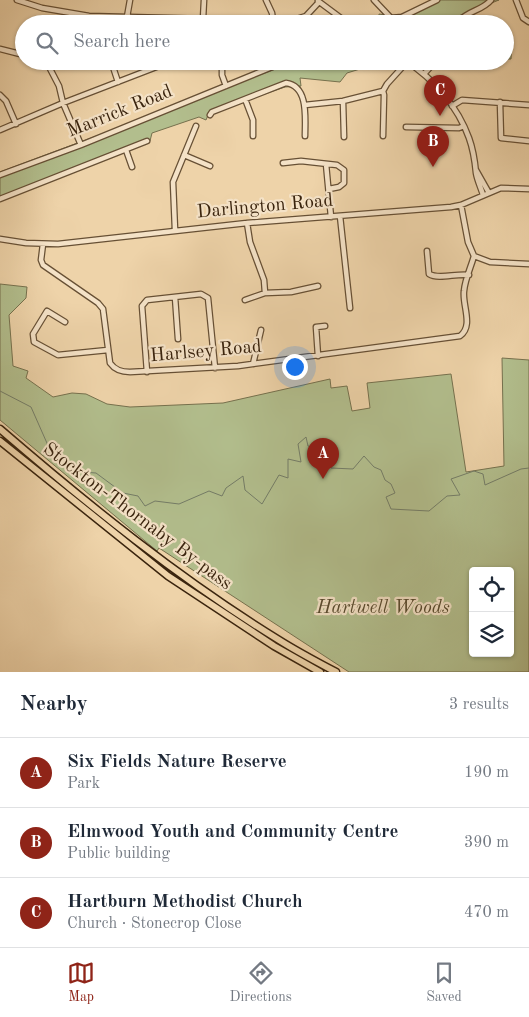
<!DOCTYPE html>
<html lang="en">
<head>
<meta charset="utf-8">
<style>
	:root { --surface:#fff; --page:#f6f6f7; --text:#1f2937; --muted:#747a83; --line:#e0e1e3; --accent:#8f2418 }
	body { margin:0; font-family:"Old Standard TT",serif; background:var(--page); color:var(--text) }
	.controls { position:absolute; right:15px; bottom:15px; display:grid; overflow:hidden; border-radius:5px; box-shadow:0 1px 4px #0004 }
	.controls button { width:45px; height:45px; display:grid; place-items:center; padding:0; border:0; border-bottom:1px solid var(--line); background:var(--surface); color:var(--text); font:25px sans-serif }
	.you { position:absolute; left:294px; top:366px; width:18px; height:18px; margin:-12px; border:4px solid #fff; border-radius:50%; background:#1a73e8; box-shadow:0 0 0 8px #1a73e833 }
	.badge { display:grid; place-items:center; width:32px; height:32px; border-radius:50%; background:var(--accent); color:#fff; font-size:16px; font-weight:700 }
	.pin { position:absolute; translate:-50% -41px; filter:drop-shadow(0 1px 2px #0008) }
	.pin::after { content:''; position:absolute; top:26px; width:18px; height:15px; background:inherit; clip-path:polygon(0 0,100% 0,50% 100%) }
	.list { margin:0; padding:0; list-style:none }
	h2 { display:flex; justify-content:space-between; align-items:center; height:65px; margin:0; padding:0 20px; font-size:21px }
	h2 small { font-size:16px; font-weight:400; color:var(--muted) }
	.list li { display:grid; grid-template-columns:32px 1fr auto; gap:15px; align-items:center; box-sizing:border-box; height:70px; padding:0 20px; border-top:1px solid var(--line) }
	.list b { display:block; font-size:19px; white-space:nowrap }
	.list p { margin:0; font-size:16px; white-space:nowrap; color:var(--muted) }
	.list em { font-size:16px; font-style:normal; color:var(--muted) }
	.icon { flex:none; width:28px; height:28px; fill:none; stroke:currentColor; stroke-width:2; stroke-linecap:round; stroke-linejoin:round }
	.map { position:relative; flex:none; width:529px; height:672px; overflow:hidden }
	.search { position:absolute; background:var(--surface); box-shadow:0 1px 4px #0004; left:15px; right:15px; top:15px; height:55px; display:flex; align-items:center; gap:12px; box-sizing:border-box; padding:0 18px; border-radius:28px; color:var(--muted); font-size:19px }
	.sheet { height:275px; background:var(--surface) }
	nav { display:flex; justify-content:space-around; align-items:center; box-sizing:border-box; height:70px; border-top:1px solid var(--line); background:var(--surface); font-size:14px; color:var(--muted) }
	nav a { display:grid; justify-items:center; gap:2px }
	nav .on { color:var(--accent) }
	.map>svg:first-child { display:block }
	.green { fill:#b2be8d; stroke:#76714e; fill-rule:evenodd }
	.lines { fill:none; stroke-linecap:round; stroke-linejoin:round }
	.stream { stroke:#747d68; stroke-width:1 }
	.minor-casing { stroke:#675035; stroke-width:7 }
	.highway-casing { stroke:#3a240e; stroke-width:9 }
	.minor { stroke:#f4e2c7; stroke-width:4.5 }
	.highway { stroke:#eed3a9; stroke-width:6 }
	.labels { text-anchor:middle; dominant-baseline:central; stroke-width:4.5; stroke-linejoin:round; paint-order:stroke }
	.street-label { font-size:19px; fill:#3a240e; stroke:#f4e2c7 }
	.park-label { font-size:19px; font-style:italic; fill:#584a2e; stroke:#f4e2c7 }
</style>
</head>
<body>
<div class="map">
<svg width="529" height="672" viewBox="0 0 529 672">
	<rect width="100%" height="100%" fill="#eed3a9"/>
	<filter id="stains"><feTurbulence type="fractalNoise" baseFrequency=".004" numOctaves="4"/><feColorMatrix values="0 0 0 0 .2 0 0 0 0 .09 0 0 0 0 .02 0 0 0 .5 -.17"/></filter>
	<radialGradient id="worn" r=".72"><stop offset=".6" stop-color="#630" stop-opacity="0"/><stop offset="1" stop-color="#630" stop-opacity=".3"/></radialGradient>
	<path class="green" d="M437,0H499L438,24H375L379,23V14L398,17Z
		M505,39H512L511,59H505Z
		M297,61H386L347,73L340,82L300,78L301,86L285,87L209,113L206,120L199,117L152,133L150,141L0,201V172Z
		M0,284L27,287L26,298L9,315L13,366L28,371L26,378L53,397L72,393L86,394L107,404L130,407L223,403L330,379L331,388L347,386L352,411L370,408L367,383L451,374L466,472L504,466L502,358L529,360V672H349L159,548L157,551L0,420ZM473,571H510V653H473Z"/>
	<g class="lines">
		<path class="stream" d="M0,391L31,407L54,459L82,472L96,473L123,493L138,496L145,506L155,501L179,504L209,491L222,496L226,488L243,476L245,490L262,504L279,475L288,478V459L301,462L298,444L306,437L308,446L337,456L328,460L331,468L353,469L364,456L374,467L381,470L385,480L391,484L395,493L386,497L391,509L429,511L447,496L460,495L451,479L474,471L483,474L485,485L521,469L529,468"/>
		<defs>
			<path id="minor" d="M17,0L42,8L89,16L290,21L306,16L319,2
				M266,0L272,13L273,20
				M374,0L391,18
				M516,0L523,18L529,22
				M318,1L349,24
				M127,17L130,0
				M203,19L204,0
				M388,24L391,18L402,17L437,0
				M458,24V22C468,10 482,11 491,0
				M0,49L24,55
				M46,61L59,86L63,103L81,145
				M111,61L118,82
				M209,61L222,63
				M222,61V75L226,86
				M406,61C434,79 458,107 469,138C473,149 475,162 476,173C477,180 481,188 483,195
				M424,74L436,61
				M383,91L384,95L383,136
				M0,95L6,101L16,124
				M245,99L253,120V136
				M343,101L344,137
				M500,102L501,138L529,141
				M305,105L343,101L383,91L387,84L407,62
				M452,106L462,100L529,105
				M210,115L212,112L286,83C309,86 305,119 305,136
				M406,127L459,128L464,126
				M0,130L63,103L172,61
				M126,150L132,167
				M184,155L210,166
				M283,163L301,161L337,165L344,170V183L339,187L329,189
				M326,164L331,217
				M476,170L489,193
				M0,175L81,145L282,63
				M0,199L147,141
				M461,205L468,242L474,256L490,262L529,264
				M340,216L350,308
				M247,223L250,242L264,280L265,293L291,292L318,286
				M175,230L173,182L196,126
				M0,239L26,243L58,244L247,223L451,207L461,205L501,188L529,189
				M43,244L41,260L43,265L98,303L103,309L110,363C115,370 121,372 130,372L238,366L460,336C474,326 462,305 464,291C465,279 471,267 474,256
				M427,251L429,274C439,280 456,273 469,275
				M175,297L178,339
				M245,300L265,293
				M65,322L47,311L33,334L34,342L58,355L108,350
				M318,356L316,327L325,326
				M253,364L261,330
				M147,372L142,306L147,300L201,294L208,298L215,368"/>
			<path id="highway" d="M0,429C87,504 181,580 279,640C298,652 317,662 336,672
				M0,441L168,576L274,646L320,672"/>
		</defs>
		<use href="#minor" class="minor-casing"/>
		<use href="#highway" class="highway-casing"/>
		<use href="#minor" class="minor"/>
		<use href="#highway" class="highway"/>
	</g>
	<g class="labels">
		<g class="street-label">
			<text transform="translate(120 112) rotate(-22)">Marrick Road</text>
			<text transform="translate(265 207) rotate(-5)">Darlington Road</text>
			<text transform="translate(206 352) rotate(-5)">Harlsey Road</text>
			<text transform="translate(137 517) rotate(37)">Stockton-Thornaby By-pass</text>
		</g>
		<g class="park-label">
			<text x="383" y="608">Hartwell Woods</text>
		</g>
	</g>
	<rect width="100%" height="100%" filter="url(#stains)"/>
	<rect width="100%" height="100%" fill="url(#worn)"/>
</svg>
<div class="controls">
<button><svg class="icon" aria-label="locate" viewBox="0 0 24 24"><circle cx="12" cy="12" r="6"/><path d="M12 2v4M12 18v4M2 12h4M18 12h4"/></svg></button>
<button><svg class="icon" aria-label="layers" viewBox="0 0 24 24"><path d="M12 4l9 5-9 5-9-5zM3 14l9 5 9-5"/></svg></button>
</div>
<div class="you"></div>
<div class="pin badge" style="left:323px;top:479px">A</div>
<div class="pin badge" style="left:433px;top:167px">B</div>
<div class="pin badge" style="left:440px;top:116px">C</div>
<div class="search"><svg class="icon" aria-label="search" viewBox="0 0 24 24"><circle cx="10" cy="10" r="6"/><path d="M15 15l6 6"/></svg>Search here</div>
</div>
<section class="sheet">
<h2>Nearby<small>3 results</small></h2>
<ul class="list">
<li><span class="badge">A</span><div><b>Six Fields Nature Reserve</b><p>Park</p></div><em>190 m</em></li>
<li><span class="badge">B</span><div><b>Elmwood Youth and Community Centre</b><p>Public building</p></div><em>390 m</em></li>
<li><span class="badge">C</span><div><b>Hartburn Methodist Church</b><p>Church · Stonecrop Close</p></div><em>470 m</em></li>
</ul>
</section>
<nav>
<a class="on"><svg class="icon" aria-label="map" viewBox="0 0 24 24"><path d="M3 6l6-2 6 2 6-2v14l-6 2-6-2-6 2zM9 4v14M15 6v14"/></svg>Map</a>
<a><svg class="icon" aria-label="directions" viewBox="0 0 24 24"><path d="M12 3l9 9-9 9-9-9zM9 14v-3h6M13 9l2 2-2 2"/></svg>Directions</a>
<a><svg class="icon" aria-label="saved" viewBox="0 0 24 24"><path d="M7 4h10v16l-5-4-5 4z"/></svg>Saved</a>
</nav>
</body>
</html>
